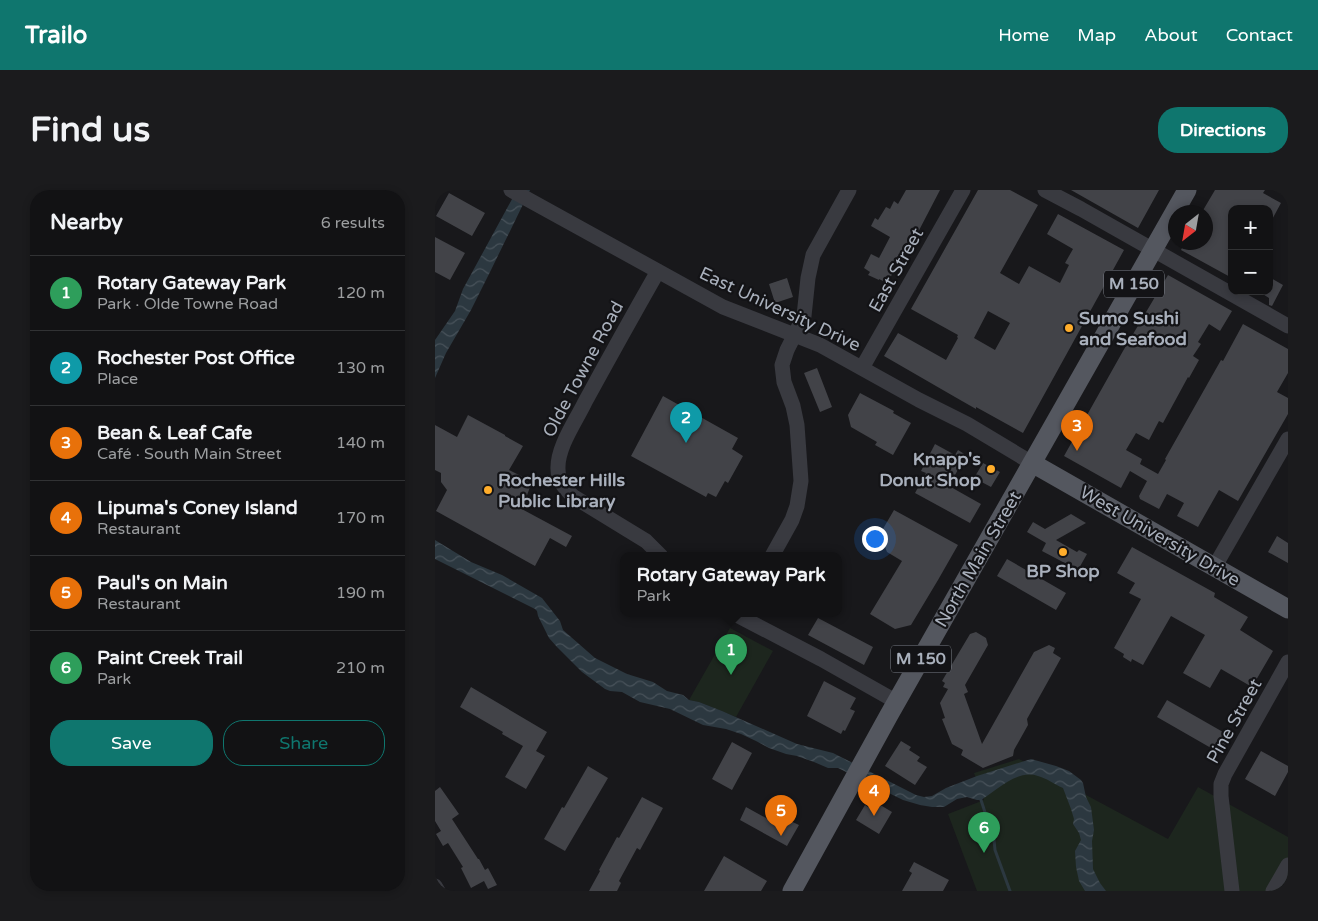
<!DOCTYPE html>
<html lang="en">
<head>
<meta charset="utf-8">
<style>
	:root { --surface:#121214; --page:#1b1b1d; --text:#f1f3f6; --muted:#9c9ea0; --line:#313234; --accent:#0f766e }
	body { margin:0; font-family:"Varela Round",sans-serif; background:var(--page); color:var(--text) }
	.controls { position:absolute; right:15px; top:15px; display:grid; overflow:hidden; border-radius:10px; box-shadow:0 2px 8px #0003 }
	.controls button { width:45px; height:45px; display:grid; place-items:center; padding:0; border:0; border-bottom:1px solid var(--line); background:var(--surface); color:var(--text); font:25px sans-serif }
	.compass { position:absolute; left:733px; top:15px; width:45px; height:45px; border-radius:50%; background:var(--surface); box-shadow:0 2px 8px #0003; rotate:211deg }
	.you { position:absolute; left:439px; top:348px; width:18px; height:18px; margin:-12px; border:4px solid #fff; border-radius:50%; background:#1a73e8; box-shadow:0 0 0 8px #1a73e833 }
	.badge { display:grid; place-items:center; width:32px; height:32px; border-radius:50%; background:var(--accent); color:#fff; font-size:16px; font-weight:700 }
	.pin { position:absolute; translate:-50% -41px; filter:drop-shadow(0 1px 2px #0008) }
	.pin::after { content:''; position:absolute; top:26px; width:18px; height:15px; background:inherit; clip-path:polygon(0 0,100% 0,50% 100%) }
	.popup { position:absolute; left:185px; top:362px; width:222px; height:65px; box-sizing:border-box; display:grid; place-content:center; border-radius:10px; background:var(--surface); filter:drop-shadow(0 1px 4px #0005); font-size:16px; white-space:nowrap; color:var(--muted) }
	.popup b { font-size:19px; color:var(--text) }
	.popup::after { content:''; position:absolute; left:50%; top:100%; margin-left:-10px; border:10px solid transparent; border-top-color:var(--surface) }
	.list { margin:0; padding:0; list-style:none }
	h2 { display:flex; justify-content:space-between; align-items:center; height:65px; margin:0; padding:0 20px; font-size:21px }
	h2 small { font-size:16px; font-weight:400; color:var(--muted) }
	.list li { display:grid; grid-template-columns:32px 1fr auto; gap:15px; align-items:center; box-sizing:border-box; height:75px; padding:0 20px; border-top:1px solid var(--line) }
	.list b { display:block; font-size:19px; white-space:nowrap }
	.list p { margin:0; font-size:16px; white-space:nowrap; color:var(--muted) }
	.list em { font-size:16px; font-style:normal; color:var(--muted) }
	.actions { display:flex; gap:10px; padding:15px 20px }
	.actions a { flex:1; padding:11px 0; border:1px solid var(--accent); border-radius:20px; text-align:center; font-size:18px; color:var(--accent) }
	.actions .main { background:var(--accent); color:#fff }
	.map { position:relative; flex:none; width:853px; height:701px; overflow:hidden; border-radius:20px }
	header { display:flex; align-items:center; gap:30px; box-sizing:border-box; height:70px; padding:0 25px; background:var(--accent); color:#fff }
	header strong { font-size:24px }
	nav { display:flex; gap:28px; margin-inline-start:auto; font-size:18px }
	.intro { display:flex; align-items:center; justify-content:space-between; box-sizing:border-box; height:120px; padding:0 30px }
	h1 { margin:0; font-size:35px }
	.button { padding:12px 22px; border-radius:20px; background:var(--accent); color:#fff; font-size:18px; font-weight:700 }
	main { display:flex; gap:30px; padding:0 30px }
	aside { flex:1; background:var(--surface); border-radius:20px; box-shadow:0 2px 8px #0003 }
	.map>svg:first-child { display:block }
	.green { fill:#1d261e }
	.water { fill:url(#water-waves) }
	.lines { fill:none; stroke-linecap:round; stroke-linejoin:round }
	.stream { stroke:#2c3840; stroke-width:3 }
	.building { fill:#424348; fill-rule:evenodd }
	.minor { stroke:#393a40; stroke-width:15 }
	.major { stroke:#54575f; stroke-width:19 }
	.poi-dot { fill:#ffad2b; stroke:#131316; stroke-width:2 }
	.labels { text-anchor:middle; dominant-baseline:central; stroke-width:4.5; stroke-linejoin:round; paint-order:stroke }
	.shield { fill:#131316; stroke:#7c818a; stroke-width:1 }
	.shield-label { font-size:16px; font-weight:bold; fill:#a9b0bc }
	.street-label { font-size:18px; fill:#a9b0bc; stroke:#131316 }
	.poi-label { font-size:18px; font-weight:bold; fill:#a9b0bc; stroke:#131316; text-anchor:start }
</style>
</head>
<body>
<header>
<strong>Trailo</strong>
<nav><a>Home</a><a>Map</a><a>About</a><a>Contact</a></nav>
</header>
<div class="intro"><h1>Find us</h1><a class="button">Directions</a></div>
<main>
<aside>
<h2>Nearby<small>6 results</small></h2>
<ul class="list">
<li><span class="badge" style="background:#2e9e5b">1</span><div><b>Rotary Gateway Park</b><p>Park · Olde Towne Road</p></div><em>120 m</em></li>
<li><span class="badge" style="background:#0f9aa8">2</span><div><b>Rochester Post Office</b><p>Place</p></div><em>130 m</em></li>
<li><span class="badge" style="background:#e8710a">3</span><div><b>Bean &amp; Leaf Cafe</b><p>Café · South Main Street</p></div><em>140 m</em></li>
<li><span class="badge" style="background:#e8710a">4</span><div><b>Lipuma's Coney Island</b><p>Restaurant</p></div><em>170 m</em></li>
<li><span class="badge" style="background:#e8710a">5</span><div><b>Paul's on Main</b><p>Restaurant</p></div><em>190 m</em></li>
<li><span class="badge" style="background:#2e9e5b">6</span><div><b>Paint Creek Trail</b><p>Park</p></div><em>210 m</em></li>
</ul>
<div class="actions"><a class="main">Save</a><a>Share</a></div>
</aside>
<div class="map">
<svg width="853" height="701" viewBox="0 0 853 701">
	<defs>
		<pattern id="water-waves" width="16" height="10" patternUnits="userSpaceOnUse" patternTransform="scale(1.25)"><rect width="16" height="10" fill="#2c3840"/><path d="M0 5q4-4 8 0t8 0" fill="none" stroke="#48525a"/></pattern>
	</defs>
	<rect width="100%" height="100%" fill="#18181b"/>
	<path class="green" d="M295,438L338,461L301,527L264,512L254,510Z
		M584,569L733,649L763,597L853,647V701H542L513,624L549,610L539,583Z"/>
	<path class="water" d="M82,0H95L56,80L36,120L11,163L0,188V150L20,121L28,99Z
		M0,350L36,372L67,385L107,408L125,431L128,440L160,468L192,484L218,492L232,501L248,505L254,510L264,512L287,521L362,554L398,563L481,605L489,607L497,606L511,598L542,586L596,569L621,576L634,581L646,590L648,593L651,607L656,617L659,640L657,651L658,679L665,693L671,701H650L644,691L641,677L640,661L646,650L644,643L638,634L639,629L636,619L628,598C619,594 611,588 603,586C582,579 562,600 546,610H542L532,607L522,609L509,617H497L485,615L468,610L403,578H393L379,572L362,566L351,564L334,558L321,551L306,544L291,539L268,535L235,519L205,512L187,502L175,501L170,499L147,482L122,457L114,448L103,426L102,421L100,419L0,369Z"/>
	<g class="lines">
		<path class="stream" d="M546,610L559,650L560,660L575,701"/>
	</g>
	<path class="building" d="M471,0H505L467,73L464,71L453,92L449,89L448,91L444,89V90L433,85L435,82L429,78L436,64L444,68L455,47L436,36L440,28L443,30L451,17L455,19L459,11L463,14Z
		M543,0H575L603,15L565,83L584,94L594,76L625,93L634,75L630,73L638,59L612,44L623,24L689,60L588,243L541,217V219L520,207L449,166L463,143L511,170L523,148L522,147L523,145L476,119ZM553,121L575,133L560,160L539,148Z
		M636,0H724L703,38Z
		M780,0H830L828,3L846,13L834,35V19H797V88L746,60L750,52H770V22H767Z
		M14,3L50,23L37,46L1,26Z
		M0,47L30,63L15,90L0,82Z
		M733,85L797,121L785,141L774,134L763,152L766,154L758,166L764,170L754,188L753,187L728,233L724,231L714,250L701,243L691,260L707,269L705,274L723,284L731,270L730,269L786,170L788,171L808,134L853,159V183L842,202L853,208V224L803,311L784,300L763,337L742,326L749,313L732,304L724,319L705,309L704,306L712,291L695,281L686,298L629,266L688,161Z
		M834,87L848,95L837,116L834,115V108L823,101H834Z
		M352,88L358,107L340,113L334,94Z
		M382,178L397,217L385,222L369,183Z
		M425,203L459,221L458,223L476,233L458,265L440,255L442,252L416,237L413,225Z
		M228,206L303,248L297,259L308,266L293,293L290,291L281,307L273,303L271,307L196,266Z
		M33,225L70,245V246L88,256L74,280L90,288L92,291L95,297L91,308L83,317L137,346L131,357L115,348L100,376L1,321L12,300L6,292V283L0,280V235L22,247Z
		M500,254L520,265L523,260L531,265L514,296L546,314L535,333L480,303L491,283L486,281Z
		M548,273L565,282L556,297L539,288Z
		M459,320L523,355L503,390L476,435L460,439L435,424L467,371L452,362L445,344Z
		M636,324L651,333L621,350L642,362L644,360L652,364L643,380L607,361L611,353L592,342L598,332L610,339Z
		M842,346L853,353V373L833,362Z
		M697,357L780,403L779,407L813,427L805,440L838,461L817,497L786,479L775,498L748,483L770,445L736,426L708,475L697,469L696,472L688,467L689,464L679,458L706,409L694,403L700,393L682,383Z
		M572,369L631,403L621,420L562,386Z
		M383,428L438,457L429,475L373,445Z
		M541,442L551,448L553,455L530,495L533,502L529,504L547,554L599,462L614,455L620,458L618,463L626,468L592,529L593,535L579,560L578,566L548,578L526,565L528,560L517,554L507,529L510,528L505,513L513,499L508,497L510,493L507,491L535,444Z
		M389,491L421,508L415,519L420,521L410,541L408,540L406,544L372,526Z
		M36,497L112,542L101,561L110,566L91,599L70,587L88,556L67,544L68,542L25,517Z
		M732,510L795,546L787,561L777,556L776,558L722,527Z
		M466,551L476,557L474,560L485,567L482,571L492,577L480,595L450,576Z
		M297,552L317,563L297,600L277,589Z
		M826,561L853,576V582L840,606L810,589Z
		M153,576L173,588L130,661L109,649L127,617L129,618Z
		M5,597L24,624L17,629L43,669H44L50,680L53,678L62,695L53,699L49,691L36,698L26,678L28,677L13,653L8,656L1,644L6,641L0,631V601Z
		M207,607L228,618L205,660L202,658L184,691L186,693L182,701H154L165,681L164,680L182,647L184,648Z
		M437,610L457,622L444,644L421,630L430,615L433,617Z
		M311,617L340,633L342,629L347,632L349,628L364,635L352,656L305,630Z
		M289,666L332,691L326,701H269Z
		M479,672L514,690L508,701H467L477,683L474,681Z"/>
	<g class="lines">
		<path class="minor" d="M76,0L288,117L385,155L484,210L532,234L597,273
			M610,0L646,19L853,136
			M223,81C198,125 174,168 150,212C141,231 122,257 123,279C123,291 130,299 139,307L211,351L226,366
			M427,178L528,0
			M337,366L357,330L362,316L366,291L362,235L358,216L349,192L347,175L352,160L369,126L373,88L378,65L414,0
			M780,376L853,249
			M300,424L386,469L462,512
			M0,696L3,701
			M797,701L786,606V594L790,584L853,472
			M838,701L853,675"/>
		<path class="major" d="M597,273L853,419
			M357,701L454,525L752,0"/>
	</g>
	<g class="poi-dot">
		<circle cx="634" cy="138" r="5"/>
		<circle cx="556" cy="279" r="5"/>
		<circle cx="53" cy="300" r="5"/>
		<circle cx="628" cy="362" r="5"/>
	</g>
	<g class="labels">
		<g class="shield">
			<rect x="669" y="80.5" width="60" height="27" rx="4"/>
			<rect x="456" y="455.5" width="60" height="27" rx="4"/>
		</g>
		<g class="shield-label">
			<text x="699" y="94">M 150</text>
			<text x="486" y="469">M 150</text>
		</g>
		<g class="street-label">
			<text transform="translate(461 80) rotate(-61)">East Street</text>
			<text transform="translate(345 119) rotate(25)">East University Drive</text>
			<text transform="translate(148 179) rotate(-62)">Olde Towne Road</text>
			<text transform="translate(725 346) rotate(30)">West University Drive</text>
			<text transform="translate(543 369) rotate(-60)">North Main Street</text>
			<text transform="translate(799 531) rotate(-61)">Pine Street</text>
		</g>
		<g class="poi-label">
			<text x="644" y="128">Sumo Sushi<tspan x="644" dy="21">and Seafood</tspan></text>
			<text x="546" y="269" text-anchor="end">Knapp's<tspan x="546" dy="21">Donut Shop</tspan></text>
			<text x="63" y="290">Rochester Hills<tspan x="63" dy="21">Public Library</tspan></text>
			<text x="628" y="381" text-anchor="middle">BP Shop</text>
		</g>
	</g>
</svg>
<div class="controls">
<button>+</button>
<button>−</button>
</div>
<svg class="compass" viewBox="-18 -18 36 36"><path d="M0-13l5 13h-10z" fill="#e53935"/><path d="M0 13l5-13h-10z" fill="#9c9ea0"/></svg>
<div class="you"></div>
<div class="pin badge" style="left:296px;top:485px;background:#2e9e5b">1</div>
<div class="popup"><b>Rotary Gateway Park</b>Park</div>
<div class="pin badge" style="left:251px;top:253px;background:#0f9aa8">2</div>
<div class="pin badge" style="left:642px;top:261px;background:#e8710a">3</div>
<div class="pin badge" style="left:439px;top:626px;background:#e8710a">4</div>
<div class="pin badge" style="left:346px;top:646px;background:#e8710a">5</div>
<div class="pin badge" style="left:549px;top:663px;background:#2e9e5b">6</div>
</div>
</main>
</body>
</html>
